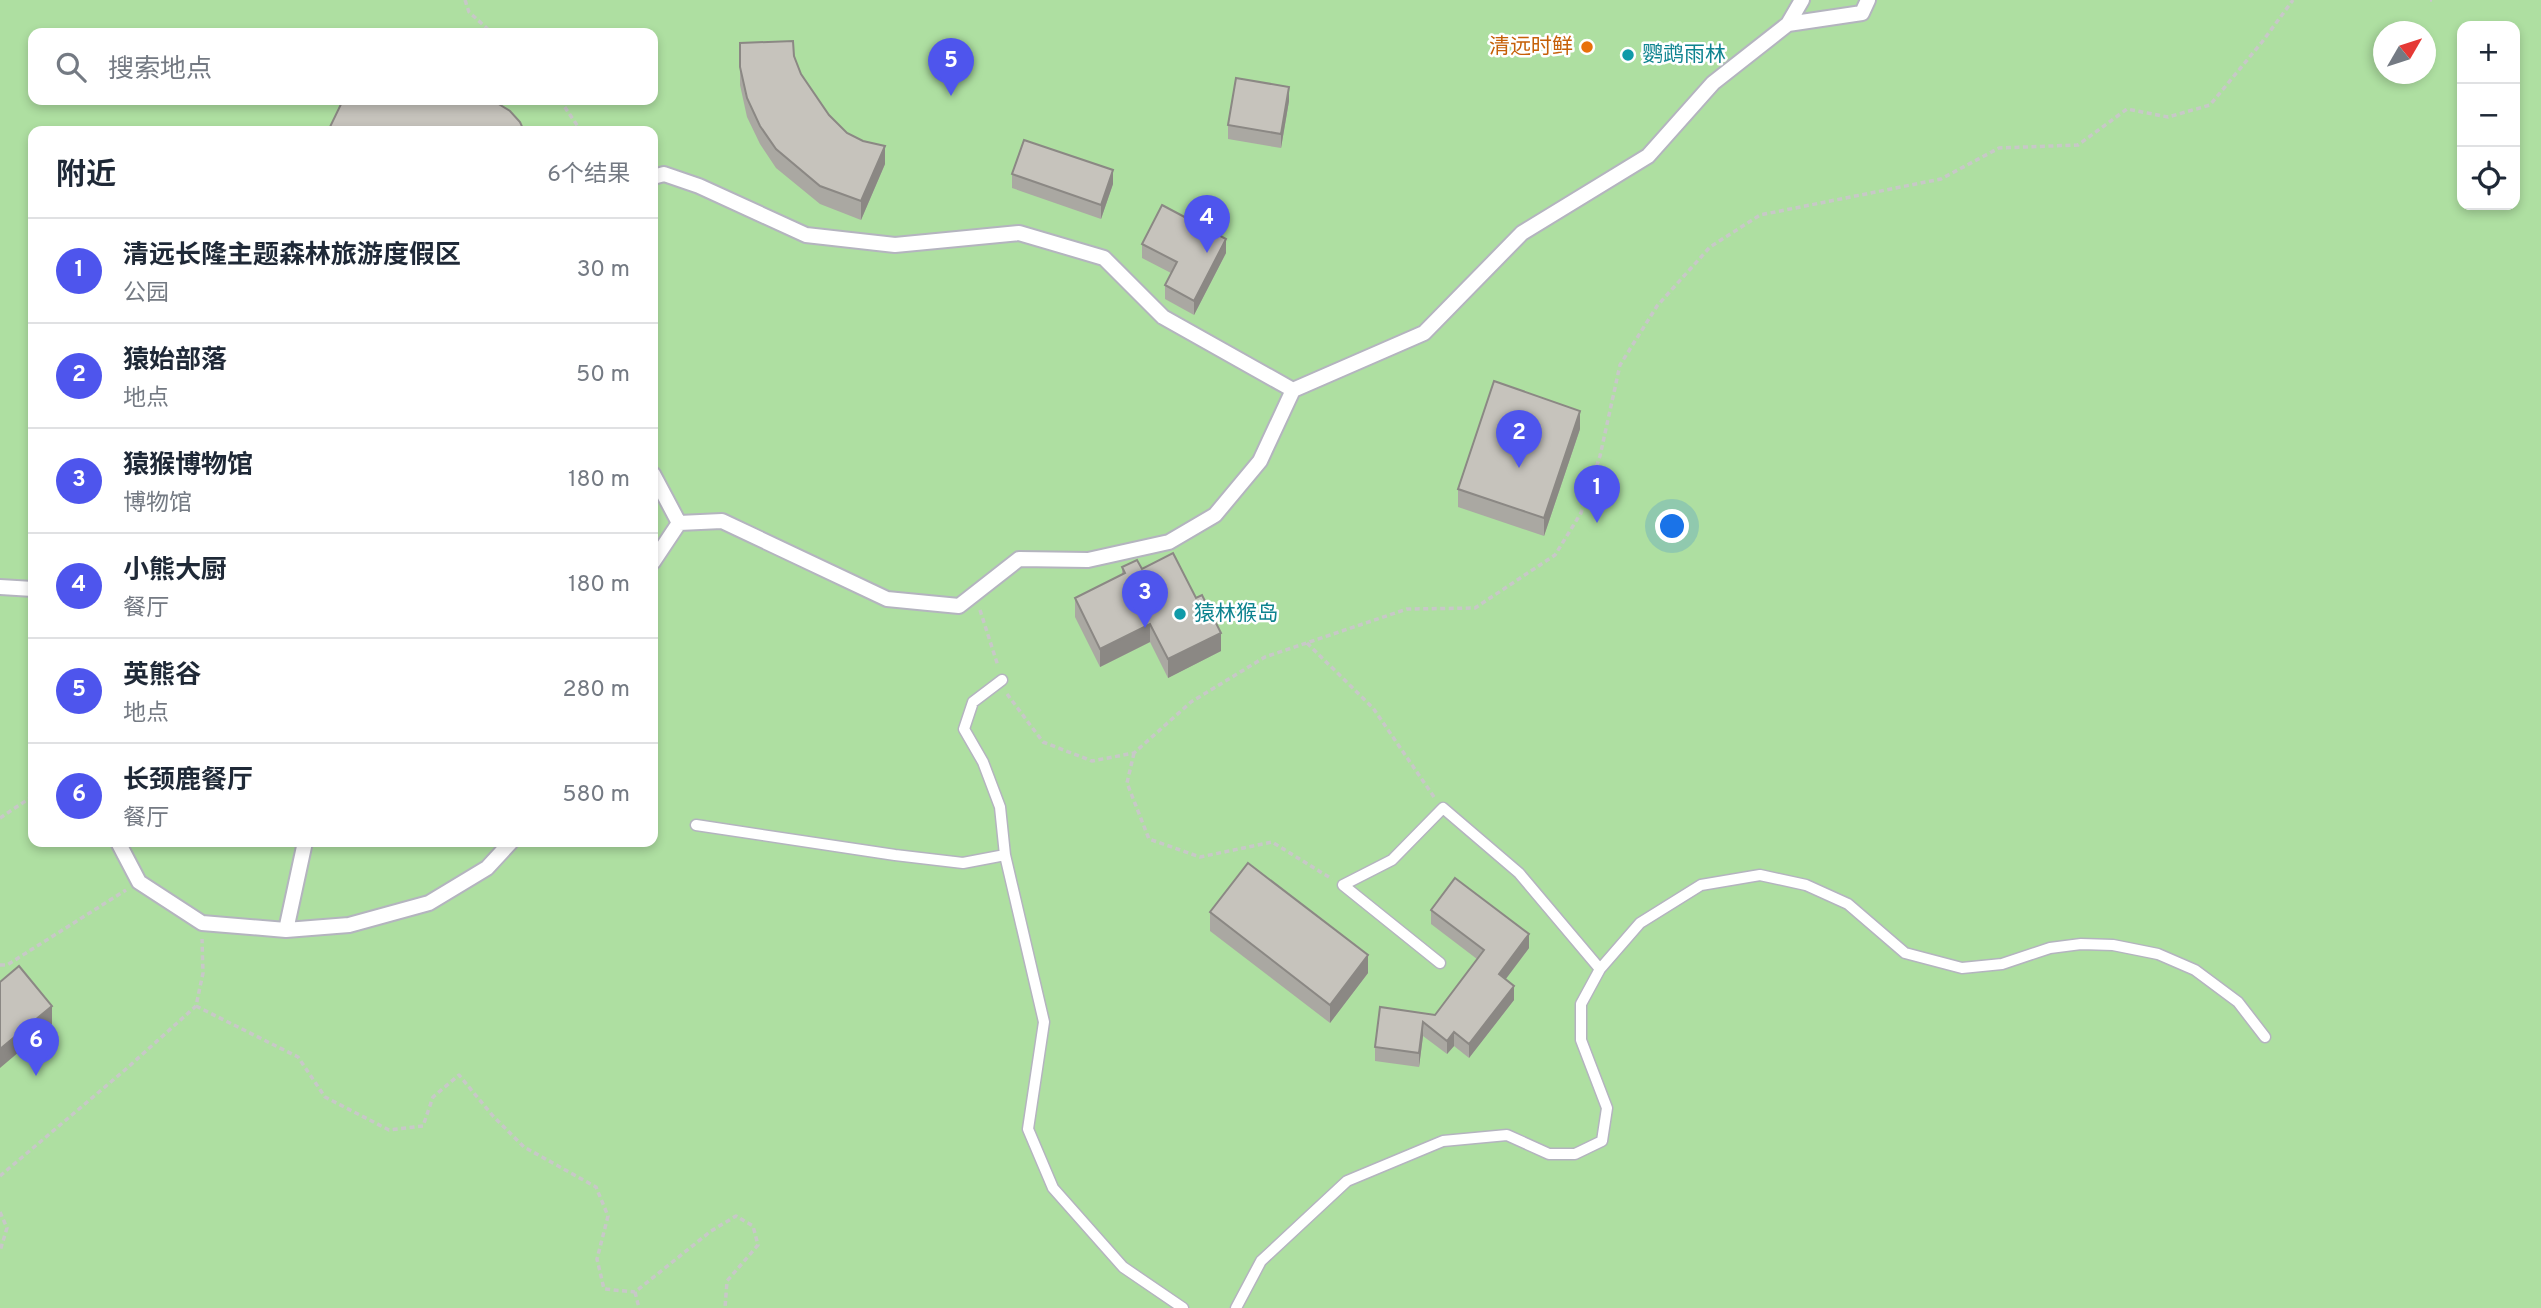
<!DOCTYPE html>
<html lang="zh">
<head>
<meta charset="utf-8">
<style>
	:root { --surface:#fff; --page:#f2f2f3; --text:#1f2937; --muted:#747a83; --line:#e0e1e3; --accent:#4e55ed }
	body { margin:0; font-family:Overpass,"Noto Sans SC",sans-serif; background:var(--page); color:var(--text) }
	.controls { position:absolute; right:21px; top:21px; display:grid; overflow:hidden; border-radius:14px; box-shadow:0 4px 10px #0003 }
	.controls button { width:63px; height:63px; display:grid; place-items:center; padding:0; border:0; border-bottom:2px solid var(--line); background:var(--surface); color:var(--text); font:35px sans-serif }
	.compass { position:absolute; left:2373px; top:21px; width:63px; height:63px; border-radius:50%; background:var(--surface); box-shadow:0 4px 10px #0003; rotate:51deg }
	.you { position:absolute; left:1673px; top:527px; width:24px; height:24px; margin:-18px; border:5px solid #fff; border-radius:50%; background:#1a73e8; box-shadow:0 0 0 10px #1a73e833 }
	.badge { display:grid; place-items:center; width:46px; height:46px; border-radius:50%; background:var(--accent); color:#fff; font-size:23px; font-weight:700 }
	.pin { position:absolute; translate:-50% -58px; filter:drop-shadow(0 2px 4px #0008) }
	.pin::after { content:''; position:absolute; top:37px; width:24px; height:21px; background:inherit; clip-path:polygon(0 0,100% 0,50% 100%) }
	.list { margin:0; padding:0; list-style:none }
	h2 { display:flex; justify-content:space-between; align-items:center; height:91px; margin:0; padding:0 28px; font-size:30px }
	h2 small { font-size:23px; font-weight:400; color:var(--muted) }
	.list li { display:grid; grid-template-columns:46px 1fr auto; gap:21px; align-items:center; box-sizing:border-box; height:105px; padding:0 28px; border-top:2px solid var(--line) }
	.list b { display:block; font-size:26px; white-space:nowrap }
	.list p { margin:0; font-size:23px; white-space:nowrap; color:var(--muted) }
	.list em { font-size:23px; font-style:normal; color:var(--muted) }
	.icon { flex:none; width:38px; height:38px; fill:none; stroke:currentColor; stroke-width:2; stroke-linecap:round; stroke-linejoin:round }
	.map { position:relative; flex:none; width:2541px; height:1308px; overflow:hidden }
	.search { position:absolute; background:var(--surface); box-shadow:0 4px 10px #0003; left:28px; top:28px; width:630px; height:77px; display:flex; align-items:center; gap:18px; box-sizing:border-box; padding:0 24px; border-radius:14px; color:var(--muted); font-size:26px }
	.panel { position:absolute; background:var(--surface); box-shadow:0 4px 10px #0003; left:28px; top:126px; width:630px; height:721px; border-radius:14px }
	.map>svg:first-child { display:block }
	.green { fill:#aedfa1; fill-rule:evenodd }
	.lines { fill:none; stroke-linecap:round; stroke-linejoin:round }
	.service-casing { stroke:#b4b4bf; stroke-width:13 }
	.pedestrian-casing { stroke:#b4b4bf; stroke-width:18 }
	.path { stroke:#c8c8c8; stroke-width:3.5; stroke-dasharray:5 3.5; stroke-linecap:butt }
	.service { stroke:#fff; stroke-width:10 }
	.pedestrian { stroke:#fff; stroke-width:14 }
	.wall { fill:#aaa8a2 }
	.shaded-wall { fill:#8b8884 }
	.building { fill:#c6c3bc; stroke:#8b8884; stroke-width:2 }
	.food-dot { fill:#e8710a; stroke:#fff; stroke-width:2.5 }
	.culture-dot { fill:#0f9aa8; stroke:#fff; stroke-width:2.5 }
	.labels { text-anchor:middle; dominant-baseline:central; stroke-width:5; stroke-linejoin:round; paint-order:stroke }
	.food-label { font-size:21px; fill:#c56008; stroke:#fff; text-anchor:end }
	.culture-label { font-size:21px; fill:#0d838f; stroke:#fff; text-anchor:start }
</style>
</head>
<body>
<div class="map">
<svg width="2541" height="1308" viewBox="0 0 2541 1308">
	<rect width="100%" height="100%" fill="#ede9e1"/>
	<path class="green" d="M0,0H2541V1308H0ZM2462,26H2515V205H2462ZM2384,32H2426V74H2384ZM33,33H653V100H33ZM33,131H653V842H33Z"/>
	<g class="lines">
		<defs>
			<path id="service" d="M1002,680L973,702L964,729L983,762L1000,807L1005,855
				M696,825L895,855L963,863L1005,855L1044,1022L1028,1129L1053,1188L1123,1267L1183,1308
				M1440,963L1343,885L1392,860L1443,808L1519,873L1600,969
				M1236,1308L1261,1261L1347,1181L1443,1141L1507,1135L1549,1154H1575L1602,1141L1607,1108L1581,1040V1004L1600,969L1640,923L1701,885L1760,875L1806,885L1848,904L1905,953L1962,968L2002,964L2050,948L2081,944L2113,945L2158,954L2195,970L2238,1002L2265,1037"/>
			<path id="pedestrian" d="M1788,24L1862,13L1868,0
				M653,177L664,174L699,186L806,235L895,245L1019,233L1104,258L1163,317L1293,390L1424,333L1522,233L1648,156L1713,83L1788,24L1802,0
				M653,474L679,523
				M653,562L679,523L722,521L887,599L959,606L1019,559L1088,560L1169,542L1215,515L1260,461L1293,390
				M0,587L33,589
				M118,842L139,882L202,923L286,930L349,925L429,903L487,868L511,842
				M286,930L305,842"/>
		</defs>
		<use href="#service" class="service-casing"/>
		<use href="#pedestrian" class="pedestrian-casing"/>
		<path class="path" d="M465,0L469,12L492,33
			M2430,0H2432
			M560,100L581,131
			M980,610L998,666
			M1307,643L1373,708L1434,797
			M1007,694L1043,742L1092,761L1134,753L1191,702L1265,657L1407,609L1475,608L1555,555L1581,513L1600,456L1620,365L1657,306L1710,247L1760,215L1941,179L1999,148L2078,145L2127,109L2168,117L2210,105L2262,42L2293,0
			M1134,753L1127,783L1149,839L1200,857L1272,842L1332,879
			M0,818L33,796
			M0,965H7L126,890
			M196,1006L298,1057L325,1097L389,1130L423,1126L433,1097L459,1075L493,1116L524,1147L596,1187L608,1216L597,1259L604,1289L635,1292L711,1231L736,1216L753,1226L758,1245L727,1281L725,1308
			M0,1176L126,1069L196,1006L203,973L202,939
			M0,1212L7,1228L0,1251
			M635,1292L639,1308"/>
		<use href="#service" class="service"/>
		<use href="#pedestrian" class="pedestrian"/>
	</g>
	<path class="wall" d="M740,43L794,56L801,74L829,115L847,133L885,164L861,220L820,204L776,168L760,144L747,117L740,85Z
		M1289,101L1281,148L1228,139V125Z
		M1012,174L1113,184L1101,219L1012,188Z
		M1142,244L1226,253L1194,315L1165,299V285L1171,273L1142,258Z
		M1580,429L1544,536L1458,507V489Z
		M1122,567L1142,569L1221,651L1168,678L1150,642L1100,667L1075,617V598L1122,575Z
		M1431,910L1529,948L1505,980L1514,1000L1469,1058L1454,1046L1447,1054L1423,1036L1419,1067L1375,1061V1047L1435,1015L1477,959L1431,924Z
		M1210,912L1368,973L1330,1023L1210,931Z"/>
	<path class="shaded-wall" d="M1289,87V101L1281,148V134Z
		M885,146V164L861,220V201Z
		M1113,170V184L1101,219V205Z
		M1226,239V253L1194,315V301Z
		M1580,411V429L1544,536V518Z
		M1150,624V642L1100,667V649Z
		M1221,633V651L1168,678V659Z
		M1529,934V948L1499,988V974Z
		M1368,955V973L1330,1023V1005Z
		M1514,986V1000L1469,1058V1044Z
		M52,1006V1024L0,1068V1049Z
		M1423,1022V1036L1419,1067V1053Z
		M1454,1032V1046L1447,1054V1041Z"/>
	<path class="building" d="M793,41L794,56L801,74L829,115L847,133L863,141L885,146L861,201L820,186L776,149L760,126L747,98L740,67V43Z
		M1236,78L1289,87L1281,134L1228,125Z
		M343,100H492L510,111L520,122L524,131H328Z
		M1024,140L1113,170L1101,205L1012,174Z
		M1162,205L1226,239L1194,301L1165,285L1177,262L1142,244Z
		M1494,381L1580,411L1544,518L1458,489Z
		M1173,553L1196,598L1202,595L1221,633L1168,659L1150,624L1100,649L1075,598L1125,573L1122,567L1137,560L1142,569Z
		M1248,863L1368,955L1330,1005L1210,912Z
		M1455,878L1529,934L1499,974L1514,986L1469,1044L1454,1032L1447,1041L1423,1022L1419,1053L1375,1047L1380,1007L1435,1015L1484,950L1431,910Z
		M19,966L52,1006L0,1049V982Z"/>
	<circle class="food-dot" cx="1587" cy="47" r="7"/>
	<g class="culture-dot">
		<circle cx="1628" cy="55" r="7"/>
		<circle cx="1180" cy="614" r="7"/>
	</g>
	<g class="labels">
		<g class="food-label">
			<text x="1573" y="47">清远时鲜</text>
		</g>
		<g class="culture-label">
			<text x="1642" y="55">鹦鹉雨林</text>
			<text x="1194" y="614">猿林猴岛</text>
		</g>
	</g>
</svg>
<div class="controls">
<button>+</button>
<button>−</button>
<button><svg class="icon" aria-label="locate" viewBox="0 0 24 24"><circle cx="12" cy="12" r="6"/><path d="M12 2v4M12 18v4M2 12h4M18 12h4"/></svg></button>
</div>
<svg class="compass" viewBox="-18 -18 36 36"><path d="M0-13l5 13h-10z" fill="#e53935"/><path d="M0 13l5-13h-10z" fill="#747a83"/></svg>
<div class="you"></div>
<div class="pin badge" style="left:1597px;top:523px">1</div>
<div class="pin badge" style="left:1519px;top:468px">2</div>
<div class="pin badge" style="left:1145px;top:628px">3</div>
<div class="pin badge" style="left:1207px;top:253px">4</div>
<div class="pin badge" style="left:951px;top:96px">5</div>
<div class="pin badge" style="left:36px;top:1076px">6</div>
<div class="search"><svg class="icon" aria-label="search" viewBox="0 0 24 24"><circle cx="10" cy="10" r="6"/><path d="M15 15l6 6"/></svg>搜索地点</div>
<section class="panel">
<h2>附近<small>6个结果</small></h2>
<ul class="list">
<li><span class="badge">1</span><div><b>清远长隆主题森林旅游度假区</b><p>公园</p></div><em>30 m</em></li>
<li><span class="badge">2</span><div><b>猿始部落</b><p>地点</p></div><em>50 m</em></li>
<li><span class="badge">3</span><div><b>猿猴博物馆</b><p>博物馆</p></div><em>180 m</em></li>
<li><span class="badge">4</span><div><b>小熊大厨</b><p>餐厅</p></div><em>180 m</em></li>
<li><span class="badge">5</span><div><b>英熊谷</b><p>地点</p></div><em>280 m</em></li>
<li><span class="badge">6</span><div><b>长颈鹿餐厅</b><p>餐厅</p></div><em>580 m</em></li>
</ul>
</section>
</div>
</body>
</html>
